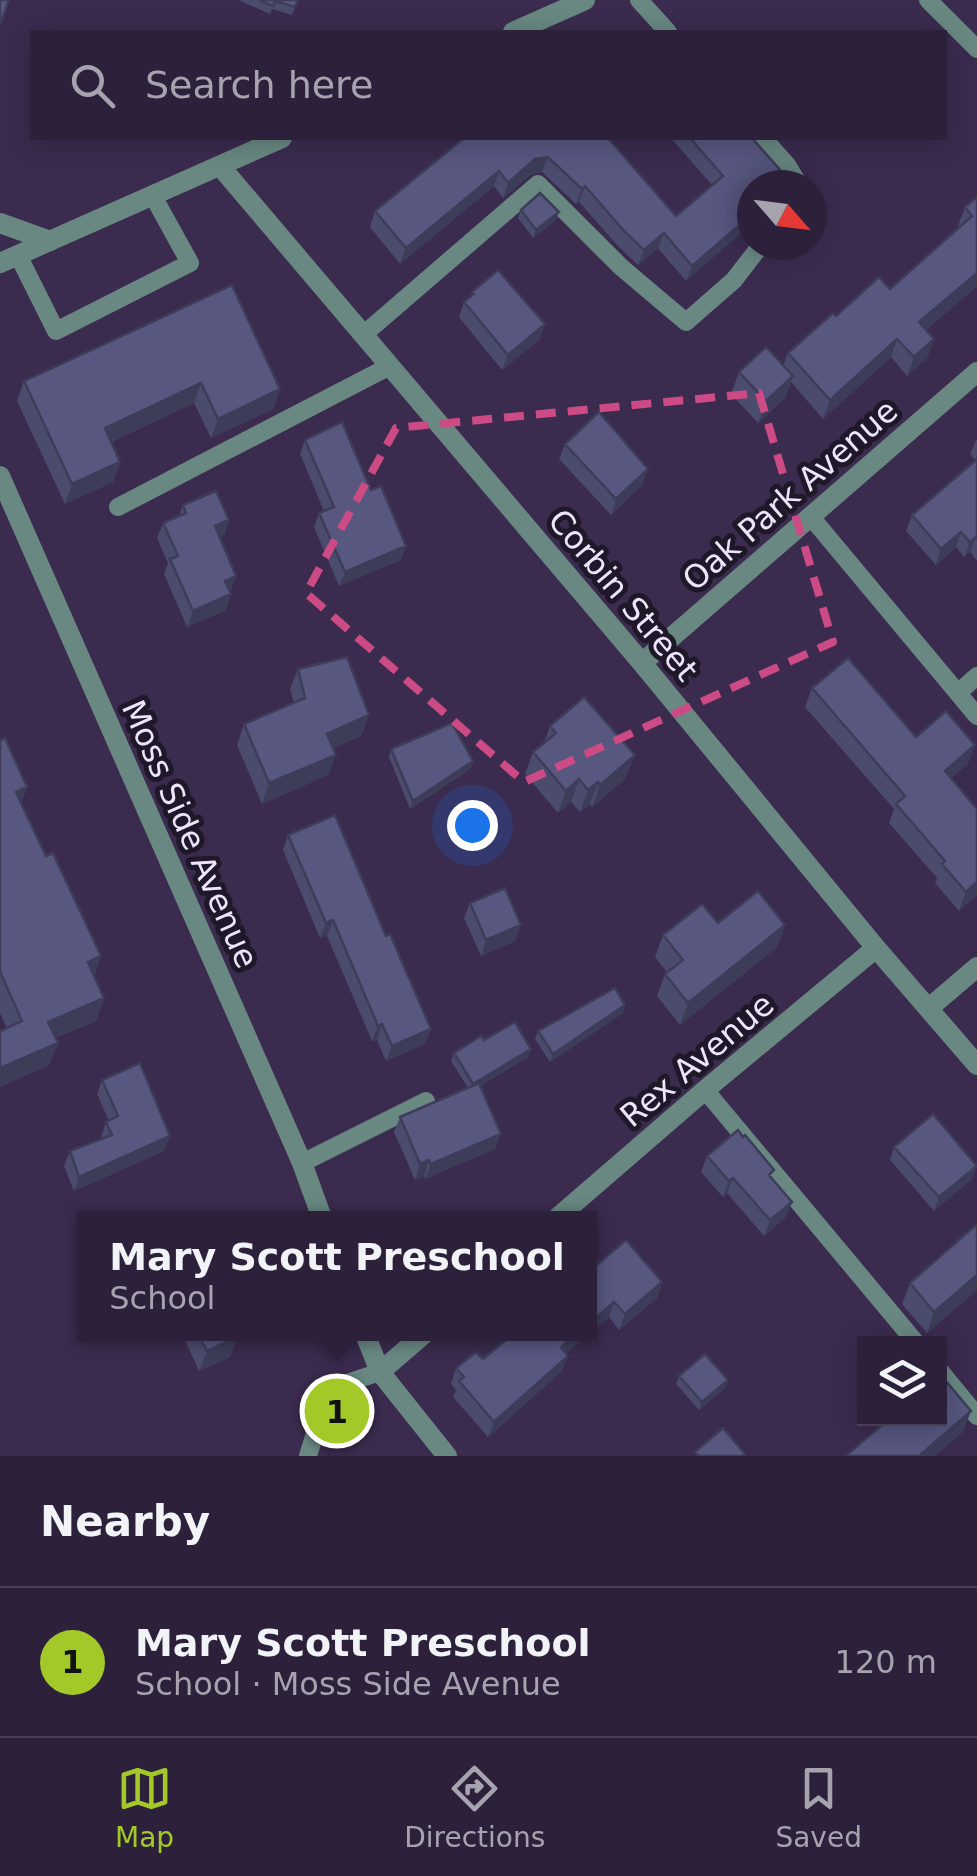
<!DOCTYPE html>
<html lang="en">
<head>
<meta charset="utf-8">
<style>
	:root { --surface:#2c203b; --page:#342842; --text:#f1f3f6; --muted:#a6a3af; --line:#483e55; --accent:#a2c928 }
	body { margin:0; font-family:"DejaVu Sans",sans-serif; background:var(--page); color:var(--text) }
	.controls { position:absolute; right:30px; bottom:30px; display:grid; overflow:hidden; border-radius:0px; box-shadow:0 5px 25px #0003 }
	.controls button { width:90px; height:90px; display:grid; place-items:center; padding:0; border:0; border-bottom:2px solid var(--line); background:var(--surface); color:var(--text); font:50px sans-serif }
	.compass { position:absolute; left:737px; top:170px; width:90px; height:90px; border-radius:50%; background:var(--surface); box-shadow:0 5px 25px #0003; rotate:118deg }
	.you { position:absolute; left:472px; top:825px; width:35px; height:35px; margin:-25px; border:8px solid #fff; border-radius:50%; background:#1a73e8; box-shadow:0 0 0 15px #1a73e833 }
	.badge { display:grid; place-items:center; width:65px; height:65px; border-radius:50%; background:var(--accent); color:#111; font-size:32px; font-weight:700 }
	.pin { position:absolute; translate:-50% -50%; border:5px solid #fff; box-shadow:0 2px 10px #0006 }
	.popup { position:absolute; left:77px; top:1211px; width:520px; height:130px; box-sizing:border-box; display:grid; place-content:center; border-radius:0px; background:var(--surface); filter:drop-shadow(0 2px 8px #0005); font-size:32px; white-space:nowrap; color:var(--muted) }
	.popup b { font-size:38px; color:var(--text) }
	.popup::after { content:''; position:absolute; left:50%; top:100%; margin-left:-20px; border:20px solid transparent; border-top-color:var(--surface) }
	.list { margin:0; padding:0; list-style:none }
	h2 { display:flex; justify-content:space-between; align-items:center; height:130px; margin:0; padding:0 40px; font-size:42px }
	h2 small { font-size:32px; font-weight:400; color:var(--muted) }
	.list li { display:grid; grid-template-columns:65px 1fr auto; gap:30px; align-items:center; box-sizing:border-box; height:150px; padding:0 40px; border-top:2px solid var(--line) }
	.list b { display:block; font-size:38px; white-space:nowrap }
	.list p { margin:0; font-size:32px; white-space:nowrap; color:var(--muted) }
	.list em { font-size:32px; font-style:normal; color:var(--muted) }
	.icon { flex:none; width:55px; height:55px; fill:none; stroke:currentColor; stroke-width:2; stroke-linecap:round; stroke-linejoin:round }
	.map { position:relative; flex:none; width:977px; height:1456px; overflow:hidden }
	.search { position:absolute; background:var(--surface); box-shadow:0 5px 25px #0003; left:30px; right:30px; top:30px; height:110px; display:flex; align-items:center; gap:25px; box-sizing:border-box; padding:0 35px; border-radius:0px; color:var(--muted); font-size:38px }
	.sheet { height:280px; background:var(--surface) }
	nav { display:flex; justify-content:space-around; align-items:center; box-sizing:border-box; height:140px; border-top:2px solid var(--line); background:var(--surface); font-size:28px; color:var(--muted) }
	nav a { display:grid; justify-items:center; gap:5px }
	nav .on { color:var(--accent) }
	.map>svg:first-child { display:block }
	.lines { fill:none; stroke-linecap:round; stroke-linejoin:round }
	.service { stroke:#698882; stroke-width:18 }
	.minor { stroke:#698882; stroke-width:20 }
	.tertiary { stroke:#698882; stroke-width:20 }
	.wall { fill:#4b4b6e }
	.shaded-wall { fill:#3d3d5a }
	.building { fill:#575780; stroke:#3d3d5a; stroke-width:2.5 }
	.marked { fill:none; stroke:#cd4b84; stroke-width:8; stroke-dasharray:20 12; stroke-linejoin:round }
	.labels { text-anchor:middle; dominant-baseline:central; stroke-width:10; stroke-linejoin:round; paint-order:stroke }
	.street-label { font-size:32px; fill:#eee5fd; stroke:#1f1828 }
</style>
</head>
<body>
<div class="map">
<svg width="977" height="1456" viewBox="0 0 977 1456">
	<rect width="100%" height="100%" fill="#3b2b4f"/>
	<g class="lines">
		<path class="service" d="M639,0L668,32
			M928,0L977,49
			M763,138L787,165L799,185
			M18,255L56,331L190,263L153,196
			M363,335L538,184L621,267L686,322L734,280L761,245
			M118,507L390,366
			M811,517L977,716
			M958,693L977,676
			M705,1090L917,1344
			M302,1163L426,1101
			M940,1371L977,1416
			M308,1456L321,1414L344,1384L380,1372"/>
		<path class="minor" d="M220,166L642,663L876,948L977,1065
			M0,223L50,241
			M0,476L302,1163L322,1218
			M642,663L977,372
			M929,1008L977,967
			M557,1218L705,1090L876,948
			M365,1334L380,1372L447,1456
			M380,1372L424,1334"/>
		<path class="tertiary" d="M513,32L585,0
			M0,263L282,138"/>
	</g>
	<path class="wall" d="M238,0H298L292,15L272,9L270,14Z
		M608,138L676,216L712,185L671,138H752L782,172L777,185H752L686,281L658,248L638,265L618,246L579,202L576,204L542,172L530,175L503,198L494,186L400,264L370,227L375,211Z
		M977,197V286L926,330L928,357L907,376L891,357L823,419L791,382L785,398L758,423L731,394L739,372L783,366L788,353L836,316L890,289L960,227L958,226L965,207Z
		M521,210L556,220L533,238L518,218Z
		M232,285L280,389L273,409L211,438L194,403L111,442L120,462L113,482L65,504L17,401L24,381Z
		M472,292L545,324L539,340L502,370L459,317L464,302L471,296Z
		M977,438V561L970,552L964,557L956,547L936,565L906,531L912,515L975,460L970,454Z
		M305,440L371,490L406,546L401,560L339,586L314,527L319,513L324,511L300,454Z
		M565,444L642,485L611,515L559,459Z
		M183,505L229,520L224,536L220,537L231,594L226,610L187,627L164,574L168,563L157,538L163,523L179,516Z
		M298,669L369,715L361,736L333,748L336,755L328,775L262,804L237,745L244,724L294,703L290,689Z
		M812,688L968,764L951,778L977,895L959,911L935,883L937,878L889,823L894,809L805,707Z
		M550,726L626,778L592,807L590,804L580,812L571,802L558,813L525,774L533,752L544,743Z
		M0,740L27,787L21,803L46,856L101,956L94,976L104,998L96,1021L55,1038L58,1043L49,1065L0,1087V1031L7,1028L0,1013Z
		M391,749L473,761L470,769L410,809L389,757Z
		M288,835L386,936L431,1029L425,1044L386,1061L377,1040L372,1041L327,936L320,938L283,850Z
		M470,903L515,941L481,956L464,918Z
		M718,923L785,925L777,947L680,1025L657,996L665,974L667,972L655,957L663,935Z
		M625,1005L623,1013L550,1062L535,1039L538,1031Z
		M484,1040L531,1049L528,1057L480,1086L495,1149L425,1179L424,1176L415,1180L394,1132L400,1117L468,1088L451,1061L454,1053Z
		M102,1080L164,1151L74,1191L64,1166L70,1151L102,1139L101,1137L106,1122L109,1121L97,1094Z
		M894,1147L972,1179L934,1211L890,1160Z
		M707,1156L772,1178L792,1202L786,1217L764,1236L727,1193L723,1197L701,1172Z
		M977,1224V1290L927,1333L902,1304L910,1283Z
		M590,1271L662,1282L657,1298L619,1330L609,1317L590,1333Z
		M182,1334H235L237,1337L230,1357L199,1371Z
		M589,1334L566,1353L562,1371L488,1437L453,1397L456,1390L451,1384L456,1368L483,1359Z
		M679,1376L728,1380L725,1388L699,1410L676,1384Z"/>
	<path class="shaded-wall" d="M548,157L542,172L530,175L503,198L508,183L535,159Z
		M499,171L494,186L400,264L406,248Z
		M782,172L777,185H766Z
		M585,186L579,202L576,204L582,189Z
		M559,212L556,220L533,238L536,230Z
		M752,214V224L686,281L692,266Z
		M664,233L658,248L638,265L644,250Z
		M977,273V286L913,341L919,322Z
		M545,324L539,340L502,370L508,355Z
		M897,339L891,357L823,419L830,400Z
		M934,339L928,357L907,376L914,357Z
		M793,376L785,398L758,423L766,401Z
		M201,383L194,403L97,448L105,428Z
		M280,389L273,409L211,438L218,419Z
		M120,462L113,482L65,504L72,484Z
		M648,469L642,485L611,515L616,499Z
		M229,520L224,536L210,542L215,526Z
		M961,532L956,547L936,565L941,549Z
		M976,537L970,552L964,557L970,542Z
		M406,546L401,560L339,586L345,572Z
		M236,576L231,591L225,581Z
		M231,594L226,610L187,627L193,611Z
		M369,715L361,736L319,754L327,734Z
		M975,745L968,764L938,790L945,771Z
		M336,755L328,775L262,804L269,783Z
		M635,755L626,778L592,807L600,785Z
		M473,761L470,769L410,809L413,801Z
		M579,779L571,802L558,813L566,791Z
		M598,782L590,804L580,812L588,790Z
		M27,787L19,809L16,792Z
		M977,882V895L959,911L966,892Z
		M333,920L327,936L320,938L326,923Z
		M521,925L515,941L481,956L486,940Z
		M785,925L777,947L680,1025L688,1003Z
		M101,956L93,978L88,962Z
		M104,998L96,1021L40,1044L48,1022Z
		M625,1005L623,1013L550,1062L553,1054Z
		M382,1024L377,1040L372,1041L378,1026Z
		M431,1029L425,1044L386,1061L392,1046Z
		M58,1043L49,1065L0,1087V1068Z
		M531,1049L528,1057L470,1092L473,1084Z
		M501,1134L495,1149L425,1179L431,1164Z
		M170,1136L164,1151L74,1191L79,1177Z
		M429,1160L424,1176L415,1180L420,1164Z
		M977,1166L972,1179L934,1211L939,1197Z
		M733,1178L727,1193L723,1197L729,1181Z
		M792,1202L786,1217L764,1236L770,1220Z
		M977,1275V1290L927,1333L934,1312Z
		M662,1282L657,1298L619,1330L625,1314Z
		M614,1302L609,1317L590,1333V1323Z
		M577,1334H589L555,1363L561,1347Z
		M237,1337L230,1357L199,1371L207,1351Z
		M568,1356L562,1371L488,1437L494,1422Z
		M728,1380L725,1388L699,1410L702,1402Z
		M971,1411L963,1432L935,1456H919Z"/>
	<path class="building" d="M0,0H9L0,25Z
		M259,0H298L295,7L275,1L273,6Z
		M464,138H608L676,216L723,176L690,138H752L782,172L766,185H752V197L750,199L752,201V214L692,266L664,233L644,250L624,231L585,186L582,189L548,157L535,159L508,183L499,171L406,248L375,211Z
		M540,193L559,212L536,230L521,210Z
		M977,197V273L919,322L934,339L914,357L897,339L830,400L788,353L833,313L836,316L879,277L890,289L972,216L965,207Z
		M498,270L545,324L508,355L464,302L474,294L472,292Z
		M232,285L280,389L218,419L201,383L105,428L120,462L72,484L24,381Z
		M766,347L793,376L766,401L739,372Z
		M599,412L648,469L616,499L565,444Z
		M342,422L371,490L381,486L406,546L345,572L319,513L334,507L305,440Z
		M977,459V539L976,537L970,542L961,532L941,549L912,515Z
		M216,491L229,520L215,526L236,576L225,581L231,594L193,611L170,559L178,556L163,523L186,513L183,505Z
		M347,657L369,715L327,734L336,755L269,783L244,724L305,698L298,669Z
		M848,658L916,737L946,711L975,745L945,771L977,809V882L966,892L942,864L945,861L896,804L905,796L812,688Z
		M584,697L635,755L600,785L598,782L588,790L579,779L566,791L533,752L556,733L550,726Z
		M452,723L473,761L413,801L391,749Z
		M5,738L27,787L16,792L46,856L53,853L101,956L88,962L104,998L48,1022L58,1043L0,1068V1031L22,1021L0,972V740Z
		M335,815L386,936L390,934L431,1029L392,1046L382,1024L378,1026L333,920L326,923L288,835Z
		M505,888L521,925L486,940L470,903Z
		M758,891L785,925L688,1003L665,974L683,960L663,935L702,904L718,923Z
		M615,988L625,1005L553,1054L538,1031Z
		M515,1022L531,1049L473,1084L454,1053L481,1036L484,1040Z
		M140,1063L170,1136L79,1177L70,1151L112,1135L106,1122L118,1116L102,1080Z
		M479,1083L501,1134L431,1164L429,1160L420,1164L400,1117Z
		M933,1114L977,1166L939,1197L894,1147Z
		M738,1130L743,1137L745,1135L774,1170L769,1175L792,1202L770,1220L733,1178L729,1181L707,1156Z
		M977,1224V1275L934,1312L910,1283Z
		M626,1240L662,1282L625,1314L614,1302L590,1323V1271Z
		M198,1334H235L237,1337L207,1351Z
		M513,1334H577L561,1347L568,1356L494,1422L459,1381L464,1377L456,1368L476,1352L483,1359Z
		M705,1354L728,1380L702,1402L679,1376Z
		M940,1374L971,1411L919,1456H846L890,1418H940Z
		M723,1428L745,1454L743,1456H699L695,1452Z"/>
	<path class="marked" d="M759,393L833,642L524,782L306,593L396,428Z"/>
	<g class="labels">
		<g class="street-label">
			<text transform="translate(790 495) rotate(-41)">Oak Park Avenue</text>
			<text transform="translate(623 595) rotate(50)">Corbin Street</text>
			<text transform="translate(190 834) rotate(66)">Moss Side Avenue</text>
			<text transform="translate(697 1060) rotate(-40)">Rex Avenue</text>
		</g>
	</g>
</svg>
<div class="controls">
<button><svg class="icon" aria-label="layers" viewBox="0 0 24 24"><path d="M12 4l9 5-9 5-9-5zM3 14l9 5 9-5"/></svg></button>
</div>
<svg class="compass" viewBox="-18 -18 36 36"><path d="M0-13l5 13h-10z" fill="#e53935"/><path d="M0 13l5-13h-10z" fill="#a6a3af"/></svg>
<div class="you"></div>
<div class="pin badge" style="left:337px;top:1411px">1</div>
<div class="popup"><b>Mary Scott Preschool</b>School</div>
<div class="search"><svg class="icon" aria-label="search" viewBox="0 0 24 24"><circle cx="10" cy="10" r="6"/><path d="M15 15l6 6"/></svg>Search here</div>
</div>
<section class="sheet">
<h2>Nearby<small></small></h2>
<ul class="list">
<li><span class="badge">1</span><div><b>Mary Scott Preschool</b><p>School · Moss Side Avenue</p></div><em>120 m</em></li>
</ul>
</section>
<nav>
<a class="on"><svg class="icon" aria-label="map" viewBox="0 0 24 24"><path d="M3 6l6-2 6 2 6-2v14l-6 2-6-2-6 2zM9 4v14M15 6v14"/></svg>Map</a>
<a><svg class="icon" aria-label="directions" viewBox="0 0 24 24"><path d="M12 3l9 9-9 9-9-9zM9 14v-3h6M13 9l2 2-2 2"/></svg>Directions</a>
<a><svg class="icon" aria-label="saved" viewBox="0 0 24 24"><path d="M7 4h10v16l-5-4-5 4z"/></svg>Saved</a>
</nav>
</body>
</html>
